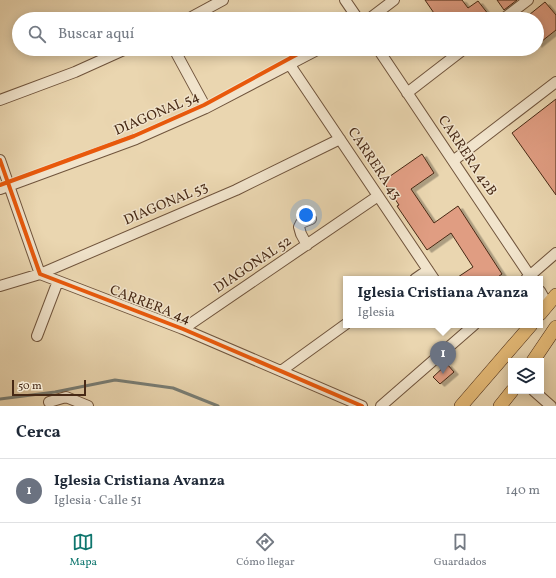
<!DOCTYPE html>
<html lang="es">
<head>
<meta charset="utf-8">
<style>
	:root { --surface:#fff; --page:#f6f6f7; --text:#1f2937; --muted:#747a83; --line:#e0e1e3; --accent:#0f766e }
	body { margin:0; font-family:Vollkorn,serif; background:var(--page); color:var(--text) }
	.controls { position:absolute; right:12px; bottom:12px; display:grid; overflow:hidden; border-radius:0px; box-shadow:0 2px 10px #0003 }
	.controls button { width:36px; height:36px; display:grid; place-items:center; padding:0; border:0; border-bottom:1px solid var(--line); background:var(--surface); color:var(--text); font:20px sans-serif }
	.scale { position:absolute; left:12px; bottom:10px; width:74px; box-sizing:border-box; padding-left:4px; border:2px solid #472915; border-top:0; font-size:11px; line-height:14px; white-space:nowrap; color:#472915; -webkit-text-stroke:3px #f1e4cc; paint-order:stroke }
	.you { position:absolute; left:306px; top:215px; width:14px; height:14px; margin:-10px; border:3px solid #fff; border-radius:50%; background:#1a73e8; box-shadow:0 0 0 6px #1a73e833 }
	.badge { display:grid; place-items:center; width:26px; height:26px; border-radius:50%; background:var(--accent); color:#fff; font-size:13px; font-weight:700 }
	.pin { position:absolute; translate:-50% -33px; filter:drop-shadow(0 1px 2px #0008) }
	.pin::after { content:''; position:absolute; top:21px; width:14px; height:12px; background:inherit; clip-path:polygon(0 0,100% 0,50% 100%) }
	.popup { position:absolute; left:343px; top:276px; width:200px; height:52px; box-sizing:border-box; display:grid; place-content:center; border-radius:0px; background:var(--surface); filter:drop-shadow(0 1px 3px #0005); font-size:13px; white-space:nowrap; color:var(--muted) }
	.popup b { font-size:15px; color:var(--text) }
	.popup::after { content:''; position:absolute; left:50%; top:100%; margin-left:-8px; border:8px solid transparent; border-top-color:var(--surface) }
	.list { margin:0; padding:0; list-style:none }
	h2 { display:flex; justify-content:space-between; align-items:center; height:52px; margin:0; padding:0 16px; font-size:17px }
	h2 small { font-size:13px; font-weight:400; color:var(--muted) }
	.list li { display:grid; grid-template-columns:26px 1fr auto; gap:12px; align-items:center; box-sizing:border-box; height:64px; padding:0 16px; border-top:1px solid var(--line) }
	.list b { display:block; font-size:15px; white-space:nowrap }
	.list p { margin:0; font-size:13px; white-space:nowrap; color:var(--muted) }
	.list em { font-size:13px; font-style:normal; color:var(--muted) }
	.icon { flex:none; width:22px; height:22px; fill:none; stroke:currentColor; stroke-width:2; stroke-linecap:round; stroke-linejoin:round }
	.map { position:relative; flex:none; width:556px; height:406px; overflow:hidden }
	.search { position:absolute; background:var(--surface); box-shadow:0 2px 10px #0003; left:12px; right:12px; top:12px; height:44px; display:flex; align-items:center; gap:10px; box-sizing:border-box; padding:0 14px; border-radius:22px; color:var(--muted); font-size:15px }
	.sheet { height:116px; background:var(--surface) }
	nav { display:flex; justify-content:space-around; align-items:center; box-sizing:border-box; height:56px; border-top:1px solid var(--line); background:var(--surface); font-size:11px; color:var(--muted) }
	nav a { display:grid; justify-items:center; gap:2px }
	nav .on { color:var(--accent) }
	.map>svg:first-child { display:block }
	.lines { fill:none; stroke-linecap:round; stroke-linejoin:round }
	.stream { stroke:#797e75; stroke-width:3 }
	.building { fill:#e09d82; stroke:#472915; filter:url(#shadow) }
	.minor-casing { stroke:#70543c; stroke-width:12 }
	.major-casing { stroke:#472915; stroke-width:14 }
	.minor { stroke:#f1e4cc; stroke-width:10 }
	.major { stroke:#e5bb78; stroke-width:13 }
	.cycleway-casing { stroke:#f1e4cc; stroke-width:6 }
	.cycleway { stroke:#e8590c; stroke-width:4 }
	.labels { text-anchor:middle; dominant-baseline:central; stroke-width:3; stroke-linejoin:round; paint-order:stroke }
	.street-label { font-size:14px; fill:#472915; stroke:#f1e4cc }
</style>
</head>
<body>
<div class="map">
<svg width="556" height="406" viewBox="0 0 556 406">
	<defs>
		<filter id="shadow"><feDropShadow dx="4.5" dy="2.5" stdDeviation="0" flood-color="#0004"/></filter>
	</defs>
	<rect width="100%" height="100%" fill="#ead6b0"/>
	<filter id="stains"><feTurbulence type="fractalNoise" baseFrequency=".005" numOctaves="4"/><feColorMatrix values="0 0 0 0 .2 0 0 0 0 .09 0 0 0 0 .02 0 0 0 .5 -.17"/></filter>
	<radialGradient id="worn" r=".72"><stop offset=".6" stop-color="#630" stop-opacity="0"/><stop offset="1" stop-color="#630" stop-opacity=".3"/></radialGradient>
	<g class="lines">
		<path class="stream" d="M0,399L55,392L115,380L173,388L218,406"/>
	</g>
	<path class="building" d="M425,0H462L468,8L478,1L492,19H438Z
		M497,0H517L504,10Z
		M545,2L556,15V30L537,45V19H524Z
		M556,99V195L512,133Z
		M422,154L434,173L411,189L434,223L458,206L502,274L495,279H455L473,267L451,233L427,250L397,206L399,205L383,181Z
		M447,364L454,372L440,384L433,377Z"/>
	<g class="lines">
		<defs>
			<path id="minor" d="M345,0L358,19
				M188,19L223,0
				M369,19L394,0
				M503,19L528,0
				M174,49L206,108
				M378,49L532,279
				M290,65L434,279
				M407,93L464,49
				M0,100L75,72L126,49
				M0,160L40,274L183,329L362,406
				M453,161L556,82
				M0,189L136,139L206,108L319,49
				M307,245L301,234L299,227L301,223L311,219
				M415,279L428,270
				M526,279L556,253
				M0,286L40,274L236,190L340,139
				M540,291L548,305
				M183,329L378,196
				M37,336L58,281
				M281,371L346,324
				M534,391L551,406
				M49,402L66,397L88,406
				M381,406L474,325"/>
			<path id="major" d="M540,314L556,295
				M533,361L556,327
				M461,406L531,325
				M500,406L512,391"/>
		</defs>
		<use href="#minor" class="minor-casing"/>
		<use href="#major" class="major-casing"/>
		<use href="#minor" class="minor"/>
		<use href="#major" class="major"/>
		<defs>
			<path id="cycleway" d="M0,160L40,274L183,329L362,406
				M0,185L134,136L204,105L307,49"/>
		</defs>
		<use href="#cycleway" class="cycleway-casing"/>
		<use href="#cycleway" class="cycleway"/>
	</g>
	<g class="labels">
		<g class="street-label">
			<text transform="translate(157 114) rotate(-23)">DIAGONAL 54</text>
			<text transform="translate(467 156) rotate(56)">CARRERA 42B</text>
			<text transform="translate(374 164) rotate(56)">CARRERA 43</text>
			<text transform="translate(166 204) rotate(-23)">DIAGONAL 53</text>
			<text transform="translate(253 265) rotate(-34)">DIAGONAL 52</text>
			<text transform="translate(150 305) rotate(21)">CARRERA 44</text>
		</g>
	</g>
	<rect width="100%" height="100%" filter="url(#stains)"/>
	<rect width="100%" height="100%" fill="url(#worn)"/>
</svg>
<div class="controls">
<button><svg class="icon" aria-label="layers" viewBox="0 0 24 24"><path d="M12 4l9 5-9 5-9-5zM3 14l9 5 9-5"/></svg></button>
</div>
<div class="scale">50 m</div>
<div class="you"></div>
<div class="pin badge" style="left:443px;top:374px;background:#6b7280">1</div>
<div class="popup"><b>Iglesia Cristiana Avanza</b>Iglesia</div>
<div class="search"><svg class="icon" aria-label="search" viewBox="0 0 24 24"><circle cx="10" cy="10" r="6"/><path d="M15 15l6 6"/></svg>Buscar aquí</div>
</div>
<section class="sheet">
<h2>Cerca<small></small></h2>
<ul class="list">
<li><span class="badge" style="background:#6b7280">1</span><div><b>Iglesia Cristiana Avanza</b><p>Iglesia · Calle 51</p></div><em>140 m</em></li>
</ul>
</section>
<nav>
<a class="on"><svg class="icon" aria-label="map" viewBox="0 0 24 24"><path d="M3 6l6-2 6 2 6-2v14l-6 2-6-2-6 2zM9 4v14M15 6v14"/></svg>Mapa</a>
<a><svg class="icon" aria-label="directions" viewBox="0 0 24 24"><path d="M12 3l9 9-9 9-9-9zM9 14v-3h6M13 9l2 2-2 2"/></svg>Cómo llegar</a>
<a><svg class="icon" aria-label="saved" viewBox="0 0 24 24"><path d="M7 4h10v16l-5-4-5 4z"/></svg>Guardados</a>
</nav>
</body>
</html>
